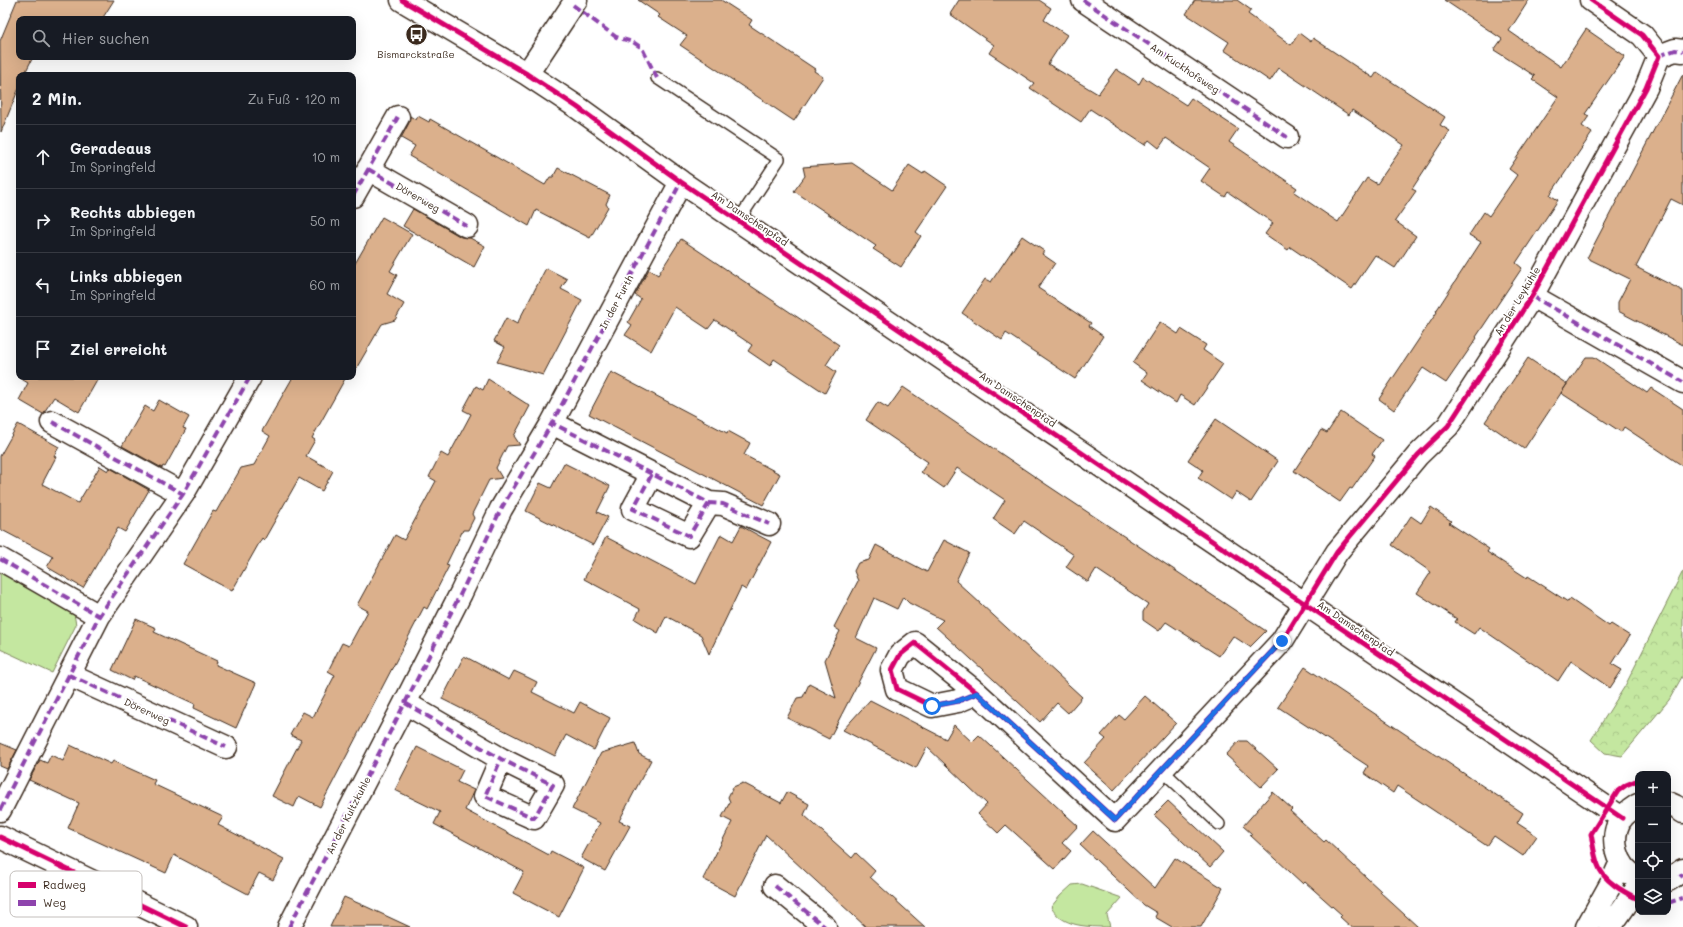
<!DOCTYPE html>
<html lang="de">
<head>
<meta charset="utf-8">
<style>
	:root { --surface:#171b24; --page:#242831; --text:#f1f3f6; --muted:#9ea1a6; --line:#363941 }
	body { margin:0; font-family:Mali,sans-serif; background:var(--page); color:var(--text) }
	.controls { position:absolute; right:12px; bottom:12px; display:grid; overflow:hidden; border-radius:8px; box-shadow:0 4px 16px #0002 }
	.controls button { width:36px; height:36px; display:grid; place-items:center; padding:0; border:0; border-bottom:1px solid var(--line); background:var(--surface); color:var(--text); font:20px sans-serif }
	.stop { position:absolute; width:12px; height:12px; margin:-9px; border:3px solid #1a73e8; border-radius:50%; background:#fff }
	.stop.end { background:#1a73e8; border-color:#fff; box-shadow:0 1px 4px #0008 }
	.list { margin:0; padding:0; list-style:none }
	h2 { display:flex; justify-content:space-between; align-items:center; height:52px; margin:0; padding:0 16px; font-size:17px }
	h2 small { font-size:13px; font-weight:400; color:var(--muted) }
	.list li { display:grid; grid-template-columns:26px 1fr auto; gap:12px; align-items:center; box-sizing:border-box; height:64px; padding:0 16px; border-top:1px solid var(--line) }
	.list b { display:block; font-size:15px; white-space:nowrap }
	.list p { margin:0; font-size:13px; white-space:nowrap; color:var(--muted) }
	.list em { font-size:13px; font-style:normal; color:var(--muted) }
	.icon { flex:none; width:22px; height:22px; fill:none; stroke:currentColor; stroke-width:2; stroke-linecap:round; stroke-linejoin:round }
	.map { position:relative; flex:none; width:1683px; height:927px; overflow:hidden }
	.search { position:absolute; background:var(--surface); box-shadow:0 4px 16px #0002; left:16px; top:16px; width:340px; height:44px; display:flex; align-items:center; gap:10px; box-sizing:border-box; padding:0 14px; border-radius:8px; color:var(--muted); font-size:15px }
	.panel { position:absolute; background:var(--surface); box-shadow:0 4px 16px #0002; left:16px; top:72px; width:340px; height:308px; border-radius:8px }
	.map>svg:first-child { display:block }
	.forest { fill:url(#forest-crowns); stroke:#80885f }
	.park { fill:#c4e7a0; stroke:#80885f }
	.building { fill:#dbb08c; stroke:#3b2a1e }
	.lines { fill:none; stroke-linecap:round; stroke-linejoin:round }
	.service-casing { stroke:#3b2a1e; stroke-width:14 }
	.minor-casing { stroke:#3b2a1e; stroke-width:25 }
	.service { stroke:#fff; stroke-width:11 }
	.minor { stroke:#fff; stroke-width:22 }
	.quiet { stroke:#8e44ad; stroke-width:4; stroke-dasharray:8 4; stroke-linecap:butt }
	.cycleway-casing { stroke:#fff; stroke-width:8 }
	.cycleway { stroke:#d6006c; stroke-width:5 }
	.route { stroke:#1a73e8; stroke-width:5 }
	.labels { text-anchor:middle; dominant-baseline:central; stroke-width:4; stroke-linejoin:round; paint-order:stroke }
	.poi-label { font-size:10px; fill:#3b2a1e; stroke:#fff }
	.street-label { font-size:10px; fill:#3b2a1e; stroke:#fff }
	.key { fill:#fff; stroke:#c4bfbc; stroke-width:1 }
	.key-label { font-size:11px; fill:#3b2a1e }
</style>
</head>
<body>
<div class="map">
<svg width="1683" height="927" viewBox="0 0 1683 927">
	<defs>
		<pattern id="forest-crowns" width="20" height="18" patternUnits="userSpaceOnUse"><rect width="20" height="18" fill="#c4e7a0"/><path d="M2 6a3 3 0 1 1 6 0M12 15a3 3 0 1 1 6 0" fill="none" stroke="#a9c689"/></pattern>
	</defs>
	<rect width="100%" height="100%" fill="#fff"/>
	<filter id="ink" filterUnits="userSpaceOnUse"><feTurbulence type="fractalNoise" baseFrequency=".025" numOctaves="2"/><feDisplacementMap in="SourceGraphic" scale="8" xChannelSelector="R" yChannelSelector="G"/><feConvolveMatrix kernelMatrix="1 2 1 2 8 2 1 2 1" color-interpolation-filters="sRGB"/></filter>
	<g filter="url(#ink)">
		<path class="forest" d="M1683,571V675L1669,700L1622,756L1605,753L1591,740L1625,686Z"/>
		<path class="park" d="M3,569L73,608L76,625L52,673L0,649V574Z
			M1082,884L1122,898L1107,915L1110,927C1087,927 1062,927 1051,907L1060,896L1072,885Z"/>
		<path class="building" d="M17,0H114L102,19H19V57H33L24,75H19V88L1,132L0,41Z
			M638,0H721L752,20L749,25L815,69L814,71L823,77L794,121L680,45L687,36L658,17L660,15Z
			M959,0H1039L1051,8L1044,20L1067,35L1048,64L1098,94L1116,69L1139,84L1143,77L1186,105L1191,98L1238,129L1229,142L1297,188L1294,192L1338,222L1367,178L1377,184L1404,145L1352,110L1349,115L1279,68L1270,81L1224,50L1229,42L1186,14L1195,0H1237L1251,10L1248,14L1291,45L1299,33L1311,42L1313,38L1373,78L1377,72L1445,117L1440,125L1450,131L1412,189L1416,191L1395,221L1416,236L1395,268L1375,255L1352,289L1290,247L1288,250L1265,234L1273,223L1228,192L1225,197L1201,181L1210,168L1166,138L1159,148L1149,140L1145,145L1090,109L1081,122L1030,88L1034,83L989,53L994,45L950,14Z
			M1444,0H1529L1509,31L1561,67L1586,29L1625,56L1585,114L1589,116L1582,126L1592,133L1550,195L1558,200L1516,263L1522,268L1476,337L1477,338L1446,383L1423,368L1394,410L1379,399L1437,312L1436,311L1481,242L1469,235L1484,212L1489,216L1517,175L1509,169L1558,97L1532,79L1535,76L1494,50L1502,39Z
			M1683,74V205L1671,199L1636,267L1683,291V345L1618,311V302L1630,279L1587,258Z
			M410,116L416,120L418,116L429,122L430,119L545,185L550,177H553L558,168L610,195L606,204L608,207L590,238L536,210L529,226L409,156L415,146L401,138L409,123Z
			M852,163L892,190L909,165L923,174L925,171L947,186L916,232L921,236L901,267L873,249L876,246L794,191L805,176L803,167Z
			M413,209L461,237L470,238L485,246L474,267L403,226Z
			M382,217L412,234L390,271L397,275L387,294L404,304L395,320L382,324L353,374V267Z
			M1022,236L1044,251L1042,254L1055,263L1038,288L1091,323L1089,326L1103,336L1075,379L1006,333L1002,340L962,313L985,279L991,282Z
			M681,239L839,345L826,365L836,372L825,393L774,359L770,366L748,351L752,345L715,320L708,329L675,307L651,351L625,335L632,325L628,322L641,299L635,295L649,269L658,275Z
			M546,268L567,279L561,289L582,300L543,375L497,362L505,347L494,341L506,318L517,324Z
			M1160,322L1178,334L1181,329L1206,345L1203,350L1223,364L1195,405L1180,395L1176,403L1142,380L1147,373L1133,363Z
			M1586,357H1594L1647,393L1651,388L1683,409V466L1624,427L1621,432L1561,393Z
			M1528,358L1567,384L1524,449L1485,422Z
			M611,372L727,433L728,431L750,443L744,455L780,474L763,505L589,414Z
			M18,377H99L79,412L54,397L43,414L19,400L28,383Z
			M293,377H346L312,438L315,440L306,456L333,471L322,491L299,478L264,540L262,538L232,591L183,564L213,511L216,512L241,468L254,465L270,436L262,431Z
			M488,379L530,406L514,436L520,445L507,446L496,468L502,478L489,480L472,514L474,518L468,530H463L446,565L449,566L427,609L424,607L320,807L299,796L294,807L272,796L301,740L290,735L303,712L313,717L335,675L328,671L342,643L349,646L368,611L357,605L395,535L404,540L436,481L429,477L441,453L448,457L471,414L463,410L476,386L483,390Z
			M903,387L1047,485L1266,631L1250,647L1233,636L1219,656L1166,622L1159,631L1143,620V612L1148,604L1096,569L1088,582L1066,567L1074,555L1024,521L1015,534L993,519L1005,500L957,468L944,488L921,472L928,462L866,420L878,402L888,408Z
			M159,400L189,417L183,428L186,429L165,467L163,466L162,468L122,446L145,406L153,411Z
			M1341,412L1382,440L1372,454L1375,456L1352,489L1350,488L1340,502L1294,471L1321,430L1327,433Z
			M1216,419L1278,461L1251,502L1236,492L1231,500L1198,478L1203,470L1188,460Z
			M18,424L59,447L54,456L56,457L42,484L78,503L100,466L108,471L110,468L149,490L125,532L118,528L83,588L47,567L53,557L0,529V456Z
			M564,463L610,486L597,512L608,517L593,545L526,511L540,483L551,488Z
			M1431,507L1451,521L1449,523L1489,549L1487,552L1527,578L1528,576L1568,602L1570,599L1609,626L1611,624L1630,636L1612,664L1622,670L1610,688L1571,661L1558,681L1479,627L1474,634L1455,622L1457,619L1417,593L1431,572L1392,545L1411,516L1421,523Z
			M741,526L771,542L746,590L741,587L709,654L701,635L666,616L658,633L635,619L640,609L584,579L606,537L696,584L721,534L733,541Z
			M944,540L969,553L956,581L1082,697L1068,713L1057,703L1040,722L936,627L943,620L909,603L903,597L897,609L874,598L856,638L876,648L829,739L787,718L797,698L803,697L809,684L836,698L825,660L840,631L834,627L858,581L854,571L858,563L869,560L876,545L927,572Z
			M136,619L156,628L154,632L217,661L216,665L256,683L236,728L194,708L195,704L134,676L132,680L112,670Z
			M464,656L509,680L514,671L525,676L537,682L532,692L574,713L580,702L610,718L594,750L566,735L555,756L442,699Z
			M1305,667L1523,813L1517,823L1537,836L1523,856L1494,836L1487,846L1397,786L1393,793L1364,773L1368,766L1278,707Z
			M1145,696L1176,723L1114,790L1084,763L1106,739L1101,735L1119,715L1124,719Z
			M870,700L946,739L954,725L972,742L979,735L1078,826L1062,843L1071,851L1055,869L1006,825L998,833L978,814L987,804L927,747L916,768L843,730Z
			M1239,741H1247L1278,769L1261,787L1226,755Z
			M0,743L17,750L7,769L0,766Z
			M635,743L639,754L651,760L619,821L630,826L605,871L581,858L600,823L572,809L601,753Z
			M70,745L111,764L113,761L155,780L153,784L223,817L218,825L284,859L273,880L259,873L248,894L174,855L166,873L68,828L79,803L29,780L40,760L47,763L51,755L63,761Z
			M417,747L463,770L457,782L474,790L465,810L549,855L551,851L584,868L559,917L513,893L524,872L434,824L440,812L395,790Z
			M743,783L781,803L787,792L809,804L804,815L852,858L856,853L875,871L870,877L925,927H866L766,835L735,896L703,879L732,822L722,817L730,802L728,797L733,787Z
			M1273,792L1292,809L1290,811L1324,842L1326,840L1381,891L1380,892L1418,927H1351L1340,917L1342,915L1305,882L1303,884L1250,835L1252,834L1243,826Z
			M1168,801L1223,852L1210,867L1154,815Z
			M1093,831L1155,888L1175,858L1223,888L1201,927H1172L1155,917L1157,913L1144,905L1080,845Z
			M344,897L367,907L410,927H330Z"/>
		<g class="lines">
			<defs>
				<path id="service" d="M657,78L779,159L738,221
					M1162,770L1219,824"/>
				<path id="minor" d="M402,0L527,74L577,107L681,182L1622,818
					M1083,0L1287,137
					M1659,56L1675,50L1683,51
					M527,74L576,0
					M368,169L467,226
					M353,196L398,117
					M1532,296L1683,382
					M52,422L183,494
					M652,474L552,423L681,182
					M709,503L689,536L633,509L652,474L709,503L723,504L769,524
					M0,559L99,616
					M69,675L226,747
					M977,693L958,701L932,706L897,689L892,670L900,655L915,643L977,693L1115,820L1282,641L1337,552L1418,455L1448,426L1532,296L1646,88L1659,56L1642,35L1591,0
					M405,703L461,593L501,509L552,423
					M1668,803L1677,807L1683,812
					M1638,805C1632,809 1625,813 1621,819C1609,838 1616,868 1638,878
					M0,810L99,616L183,494L250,377
					M0,837L186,927
					M1668,880L1683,870
					M775,886L825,927
					M289,927L405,703L501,759L553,785L534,818L485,796L501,759
					M1587,927L1612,882L1621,862
					M1610,927L1638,887"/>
			</defs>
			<use href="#service" class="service-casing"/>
			<use href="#minor" class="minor-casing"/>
			<use href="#service" class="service"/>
			<use href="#minor" class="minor"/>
			<path class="quiet" d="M1083,0L1287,137
				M573,5L616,37L633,42L642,48L657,78
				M1659,56L1675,50L1683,51
				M368,169L467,226
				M353,196L398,117
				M1532,296L1683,382
				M52,422L183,494
				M652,474L552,423L681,182
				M709,503L689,536L633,509L652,474L709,503L723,504L769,524
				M0,559L99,616
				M69,675L226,747
				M405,703L461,593L501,509L552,423
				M0,810L99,616L183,494L250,377
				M1680,874L1683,877
				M775,886L825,927
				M1668,903L1683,898
				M289,927L405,703L501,759L553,785L534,818L485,796L501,759"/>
			<defs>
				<path id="cycleway" d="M402,0L527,74L577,107L681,182L1622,818
					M977,693L958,701L932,706L897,689L892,670L900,655L915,643L977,693L1115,820L1282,641L1337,552L1418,455L1448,426L1532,296L1646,88L1659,56L1642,35L1591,0
					M1638,780L1626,785L1618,791L1591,834C1593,844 1594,855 1598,865C1603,881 1624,892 1638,899
					M0,837L186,927"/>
			</defs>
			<use href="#cycleway" class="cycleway-casing"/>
			<use href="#cycleway" class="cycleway"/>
		</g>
	</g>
	<g class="lines" filter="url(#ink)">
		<path class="route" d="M932,706L958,701L977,693L1115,820L1282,641"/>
	</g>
	<defs>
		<symbol id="bus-disc" viewBox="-11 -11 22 22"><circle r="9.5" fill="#3b2a1e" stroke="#fff"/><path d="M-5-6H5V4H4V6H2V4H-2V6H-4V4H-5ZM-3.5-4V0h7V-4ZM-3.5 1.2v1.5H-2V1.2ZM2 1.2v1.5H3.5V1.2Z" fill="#fff"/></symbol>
	</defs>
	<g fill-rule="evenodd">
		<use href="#bus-disc" x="404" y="22" width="25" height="25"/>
	</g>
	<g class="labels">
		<g class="poi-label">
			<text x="416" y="54">Bismarckstraße</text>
		</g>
		<g class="street-label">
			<text transform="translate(1185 68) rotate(34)">Am Kuckhofsweg</text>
			<text transform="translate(418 197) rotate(30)">Dörerweg</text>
			<text transform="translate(750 218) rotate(34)">Am Damschenpfad</text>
			<text transform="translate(1517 301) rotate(-59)">An der Leykuhle</text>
			<text transform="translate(616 302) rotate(-62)">In der Furth</text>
			<text transform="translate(1018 399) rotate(34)">Am Damschenpfad</text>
			<text transform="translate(1356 628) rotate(34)">Am Damschenpfad</text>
			<text transform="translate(147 711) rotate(25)">Dörerweg</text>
			<text transform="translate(348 815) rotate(-63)">An der Kultzkuhle</text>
		</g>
	</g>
	<rect x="10" y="871" width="132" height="46" rx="6" class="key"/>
	<rect x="18" y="882" width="18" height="6" fill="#d6006c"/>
	<rect x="18" y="900" width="18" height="6" fill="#8e44ad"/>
	<g class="key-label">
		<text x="43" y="889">Radweg</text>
		<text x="43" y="907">Weg</text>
	</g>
</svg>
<div class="controls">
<button>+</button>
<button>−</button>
<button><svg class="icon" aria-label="locate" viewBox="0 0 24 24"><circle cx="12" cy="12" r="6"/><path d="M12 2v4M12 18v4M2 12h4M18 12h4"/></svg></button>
<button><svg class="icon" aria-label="layers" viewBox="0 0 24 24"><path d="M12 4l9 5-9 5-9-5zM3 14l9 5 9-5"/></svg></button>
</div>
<div class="stop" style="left:932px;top:706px"></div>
<div class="stop end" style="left:1282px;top:641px"></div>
<div class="search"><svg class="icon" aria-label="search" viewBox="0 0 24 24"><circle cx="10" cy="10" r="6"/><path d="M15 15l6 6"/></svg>Hier suchen</div>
<section class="panel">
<h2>2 Min.<small>Zu Fuß · 120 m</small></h2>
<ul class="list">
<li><svg class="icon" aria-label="ahead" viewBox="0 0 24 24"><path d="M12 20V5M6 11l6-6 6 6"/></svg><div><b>Geradeaus</b><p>Im Springfeld</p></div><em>10 m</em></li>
<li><svg class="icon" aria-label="right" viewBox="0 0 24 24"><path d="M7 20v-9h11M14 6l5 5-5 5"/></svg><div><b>Rechts abbiegen</b><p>Im Springfeld</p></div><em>50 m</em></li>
<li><svg class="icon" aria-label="left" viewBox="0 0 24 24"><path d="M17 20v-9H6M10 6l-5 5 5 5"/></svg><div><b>Links abbiegen</b><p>Im Springfeld</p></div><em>60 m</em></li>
<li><svg class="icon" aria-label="arrive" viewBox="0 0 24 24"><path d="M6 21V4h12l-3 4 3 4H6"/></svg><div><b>Ziel erreicht</b></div></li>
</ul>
</section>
</div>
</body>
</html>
